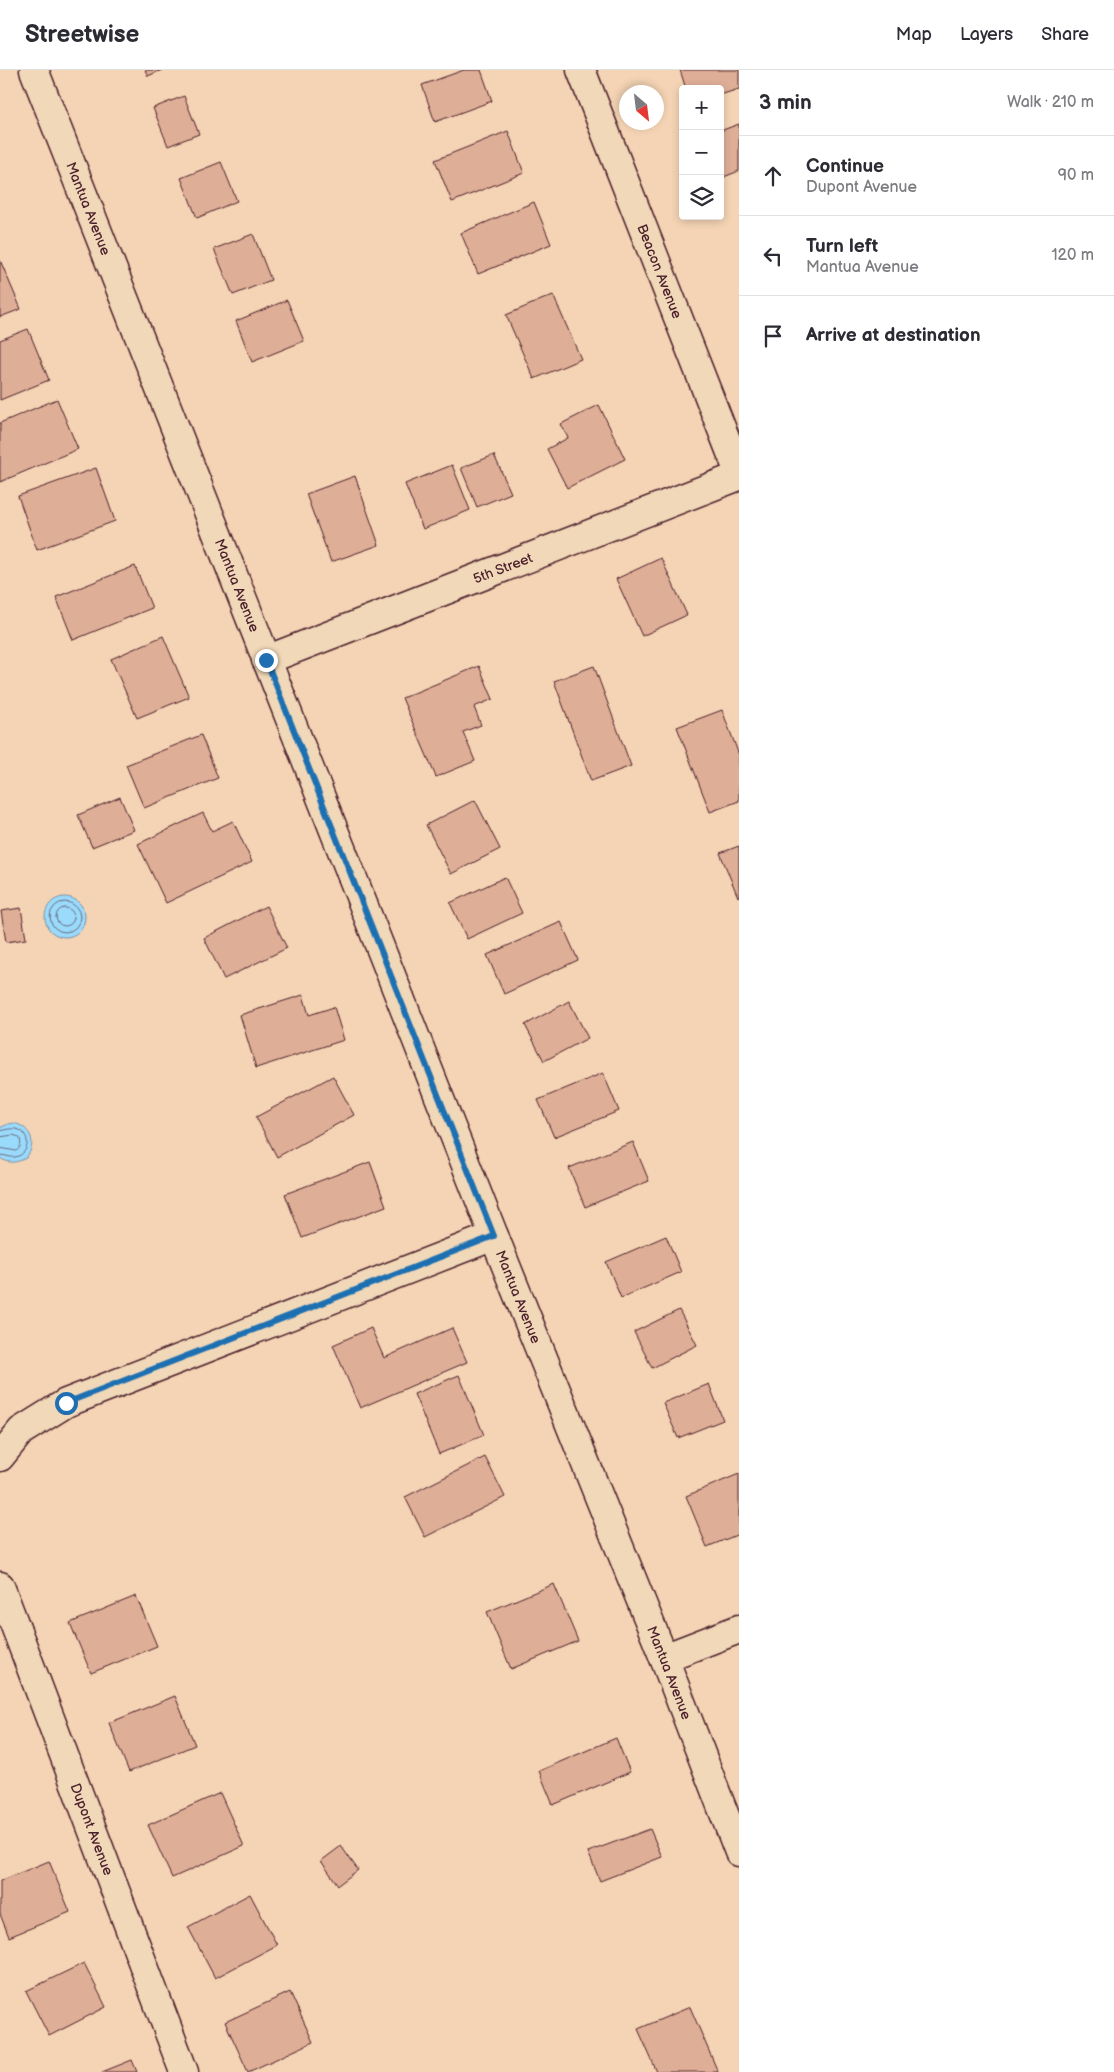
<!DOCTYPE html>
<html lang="en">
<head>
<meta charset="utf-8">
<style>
	:root { --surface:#fff; --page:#f2f2f3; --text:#2b2b33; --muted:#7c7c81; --line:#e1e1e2 }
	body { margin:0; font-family:"Balsamiq Sans",sans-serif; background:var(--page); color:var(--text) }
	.controls { position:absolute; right:15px; top:15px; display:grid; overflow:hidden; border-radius:5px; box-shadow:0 2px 8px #0003 }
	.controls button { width:45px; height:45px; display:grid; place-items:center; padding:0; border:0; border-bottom:1px solid var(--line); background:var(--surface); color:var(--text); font:25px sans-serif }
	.compass { position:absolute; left:619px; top:15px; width:45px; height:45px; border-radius:50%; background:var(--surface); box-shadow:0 2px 8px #0003; rotate:152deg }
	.stop { position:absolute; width:15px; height:15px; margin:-11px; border:4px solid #1f6fb2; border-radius:50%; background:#fff }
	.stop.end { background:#1f6fb2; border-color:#fff; box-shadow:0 1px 5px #0008 }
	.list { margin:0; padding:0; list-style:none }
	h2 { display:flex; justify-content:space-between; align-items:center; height:65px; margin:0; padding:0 20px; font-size:21px }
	h2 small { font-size:16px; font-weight:400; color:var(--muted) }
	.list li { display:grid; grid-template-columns:32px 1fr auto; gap:15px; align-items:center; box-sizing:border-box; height:80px; padding:0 20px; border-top:1px solid var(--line) }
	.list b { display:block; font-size:19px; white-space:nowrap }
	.list p { margin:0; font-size:16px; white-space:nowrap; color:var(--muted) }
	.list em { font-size:16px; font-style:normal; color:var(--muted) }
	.icon { flex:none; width:28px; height:28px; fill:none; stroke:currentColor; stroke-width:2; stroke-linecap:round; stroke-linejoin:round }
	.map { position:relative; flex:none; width:739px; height:2002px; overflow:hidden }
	header { display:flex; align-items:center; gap:30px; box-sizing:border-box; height:70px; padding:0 25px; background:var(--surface); border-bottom:1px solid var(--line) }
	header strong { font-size:24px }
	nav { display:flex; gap:28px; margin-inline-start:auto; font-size:18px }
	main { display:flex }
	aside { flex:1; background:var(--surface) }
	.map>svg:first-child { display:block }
	.water { fill:#9adbfc; stroke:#7a90a8 }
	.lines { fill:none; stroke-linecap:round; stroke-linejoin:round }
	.shore { stroke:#6a6a7f; stroke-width:1 }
	.building { fill:#dfae97; stroke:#4a1f2b }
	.minor-casing { stroke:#4a1f2b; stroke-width:31 }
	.minor { stroke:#f1d8b8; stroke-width:28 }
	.route { stroke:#1f6fb2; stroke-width:6 }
	.labels { text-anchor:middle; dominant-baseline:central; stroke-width:4; stroke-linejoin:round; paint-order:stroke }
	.street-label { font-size:14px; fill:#4a1f2b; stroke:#f1d8b8 }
</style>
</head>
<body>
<header>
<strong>Streetwise</strong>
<nav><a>Map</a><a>Layers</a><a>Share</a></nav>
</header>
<main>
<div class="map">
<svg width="739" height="2002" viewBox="0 0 739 2002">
	<rect width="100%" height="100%" fill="#f4d4b4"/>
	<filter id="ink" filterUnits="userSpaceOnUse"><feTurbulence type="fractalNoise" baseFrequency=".02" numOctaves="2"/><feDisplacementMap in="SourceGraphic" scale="10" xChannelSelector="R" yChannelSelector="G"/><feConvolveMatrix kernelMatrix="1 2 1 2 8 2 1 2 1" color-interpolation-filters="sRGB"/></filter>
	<g filter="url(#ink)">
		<path class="water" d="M45 847a20 20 0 1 1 40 0a20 20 0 1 1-40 0Z
			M14,1053C32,1058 37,1074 26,1088C16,1093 9,1094 0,1088V1058L8,1054Z"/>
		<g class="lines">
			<path class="shore" d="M50 847a15 15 0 1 1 30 0a15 15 0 1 1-30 0Z
				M56 847a9 9 0 1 1 18 0a9 9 0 1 1-18 0Z
				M0,1061C5,1060 10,1058 16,1059C31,1062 31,1084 15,1087C10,1088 6,1085 0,1085
				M0,1067L13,1065L19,1067C22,1072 21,1078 16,1081L0,1078"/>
		</g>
		<path class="building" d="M145,0H162L148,6Z
			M464,0H481L492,31L435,52L422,15Z
			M680,0H739V19L720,25V19H686Z
			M184,26L199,64L168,76L153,38Z
			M739,54V101L721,108L720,61Z
			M508,61L524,103L452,132L435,90Z
			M221,92L237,131L197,148L181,108Z
			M534,132L551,174L478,204L461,163Z
			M253,164L271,210L233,225L214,179Z
			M0,190L21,239L0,247Z
			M553,225L581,289L534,309L506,245Z
			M287,230L304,271L252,292L236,251Z
			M28,259L49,310L0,330V270Z
			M57,329L78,379L0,412V353Z
			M599,335L625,389L567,418L547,379L568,368L561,354Z
			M494,385L511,423L477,437L461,398Z
			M452,395L470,440L423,459L405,414Z
			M96,398L115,451L37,480L18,426Z
			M355,406L379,475L331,492L306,424Z
			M661,488L687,545L642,566L616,509Z
			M135,496L152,538L73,570L56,527Z
			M163,566L189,627L137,648L111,589Z
			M479,596L493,629L474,637L481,655L463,662L475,691L436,707L402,628Z
			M594,596L631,696L591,711L554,611Z
			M722,640L739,685V731L710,742L677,657Z
			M201,665L218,708L144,738L126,695Z
			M120,727L134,760L92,777L78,745Z
			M475,730L500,779L451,804L426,755Z
			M203,743L212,761L233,751L252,792L166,833L138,774Z
			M739,776V826L738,827L720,783Z
			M505,807L522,843L467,869L450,833Z
			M266,836L287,878L224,909L204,868Z
			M21,838L26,869L6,872L1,841Z
			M561,852L578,890L504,924L487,885Z
			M303,925L309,945L334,937L344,970L256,998L240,945Z
			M569,931L588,968L544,991L525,955Z
			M603,1003L619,1041L554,1067L538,1030Z
			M333,1006L354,1045L277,1087L256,1047Z
			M633,1072L649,1111L585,1137L569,1098Z
			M370,1092L386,1136L302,1168L285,1124Z
			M666,1166L681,1202L621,1228L606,1192Z
			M679,1240L697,1275L652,1298L634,1262Z
			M371,1258L384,1288L452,1258L467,1292L360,1338L333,1275Z
			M459,1305L484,1365L439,1384L414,1324Z
			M709,1314L723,1350L678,1368L663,1333Z
			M485,1387L505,1427L425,1467L405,1427Z
			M739,1404V1464L707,1477L686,1426Z
			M554,1514L578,1571L511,1599L487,1542Z
			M136,1526L157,1576L91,1603L70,1553Z
			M175,1626L195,1675L129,1702L109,1653Z
			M616,1668L630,1702L553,1735L539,1701Z
			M220,1723L244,1776L172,1808L148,1755Z
			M650,1759L662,1787L600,1811L588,1782Z
			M341,1776L358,1800L338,1815L321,1791Z
			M49,1791L70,1842L9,1867L0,1844V1811Z
			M250,1824L277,1875L215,1908L188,1857Z
			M84,1893L106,1937L49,1966L26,1921Z
			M290,1922L313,1972L248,2002L225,1952Z
			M690,1937L718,2002H657L638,1959Z
			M132,1990L137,2002H102Z"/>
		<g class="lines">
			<defs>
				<g id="minor">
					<path id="s1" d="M34,0L494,1166L664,1588L739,1782"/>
					<path id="s2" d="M581,0L739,403"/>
					<path id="s3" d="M266,590L739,406"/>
					<path d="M0,1387L21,1361L66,1333L494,1166"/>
					<path id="s4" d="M0,1516L184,2002"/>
					<path d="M664,1588L739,1559"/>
				</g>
			</defs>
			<use href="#minor" class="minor-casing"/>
			<use href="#minor" class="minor"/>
		</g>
	</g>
	<g class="lines" filter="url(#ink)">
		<path class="route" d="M66,1333L494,1166L266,590"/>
	</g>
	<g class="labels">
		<g class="street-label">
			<text stroke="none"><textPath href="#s1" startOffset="149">Mantua Avenue</textPath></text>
			<text stroke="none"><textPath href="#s2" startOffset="216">Beacon Avenue</textPath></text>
			<text stroke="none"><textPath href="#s3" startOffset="254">5th Street</textPath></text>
			<text stroke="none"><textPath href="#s1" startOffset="554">Mantua Avenue</textPath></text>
			<text stroke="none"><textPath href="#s1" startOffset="1319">Mantua Avenue</textPath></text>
			<text stroke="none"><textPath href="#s1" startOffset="1724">Mantua Avenue</textPath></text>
			<text stroke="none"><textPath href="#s4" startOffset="260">Dupont Avenue</textPath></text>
		</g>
	</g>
</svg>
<div class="controls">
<button>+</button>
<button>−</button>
<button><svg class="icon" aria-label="layers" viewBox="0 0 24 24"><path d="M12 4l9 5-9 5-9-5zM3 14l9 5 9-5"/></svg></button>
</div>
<svg class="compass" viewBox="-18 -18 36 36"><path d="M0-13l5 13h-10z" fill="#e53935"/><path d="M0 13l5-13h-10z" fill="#7c7c81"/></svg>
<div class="stop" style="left:66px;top:1333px"></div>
<div class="stop end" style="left:266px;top:590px"></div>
</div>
<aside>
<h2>3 min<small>Walk · 210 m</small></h2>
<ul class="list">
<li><svg class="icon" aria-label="ahead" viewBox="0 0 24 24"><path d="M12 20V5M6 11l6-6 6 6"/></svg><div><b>Continue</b><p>Dupont Avenue</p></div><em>90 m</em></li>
<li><svg class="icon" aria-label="left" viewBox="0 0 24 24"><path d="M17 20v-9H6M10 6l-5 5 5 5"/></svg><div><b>Turn left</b><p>Mantua Avenue</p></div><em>120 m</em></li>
<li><svg class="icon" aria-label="arrive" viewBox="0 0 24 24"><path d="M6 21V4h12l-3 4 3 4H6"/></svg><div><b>Arrive at destination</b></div></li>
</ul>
</aside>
</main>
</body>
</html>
